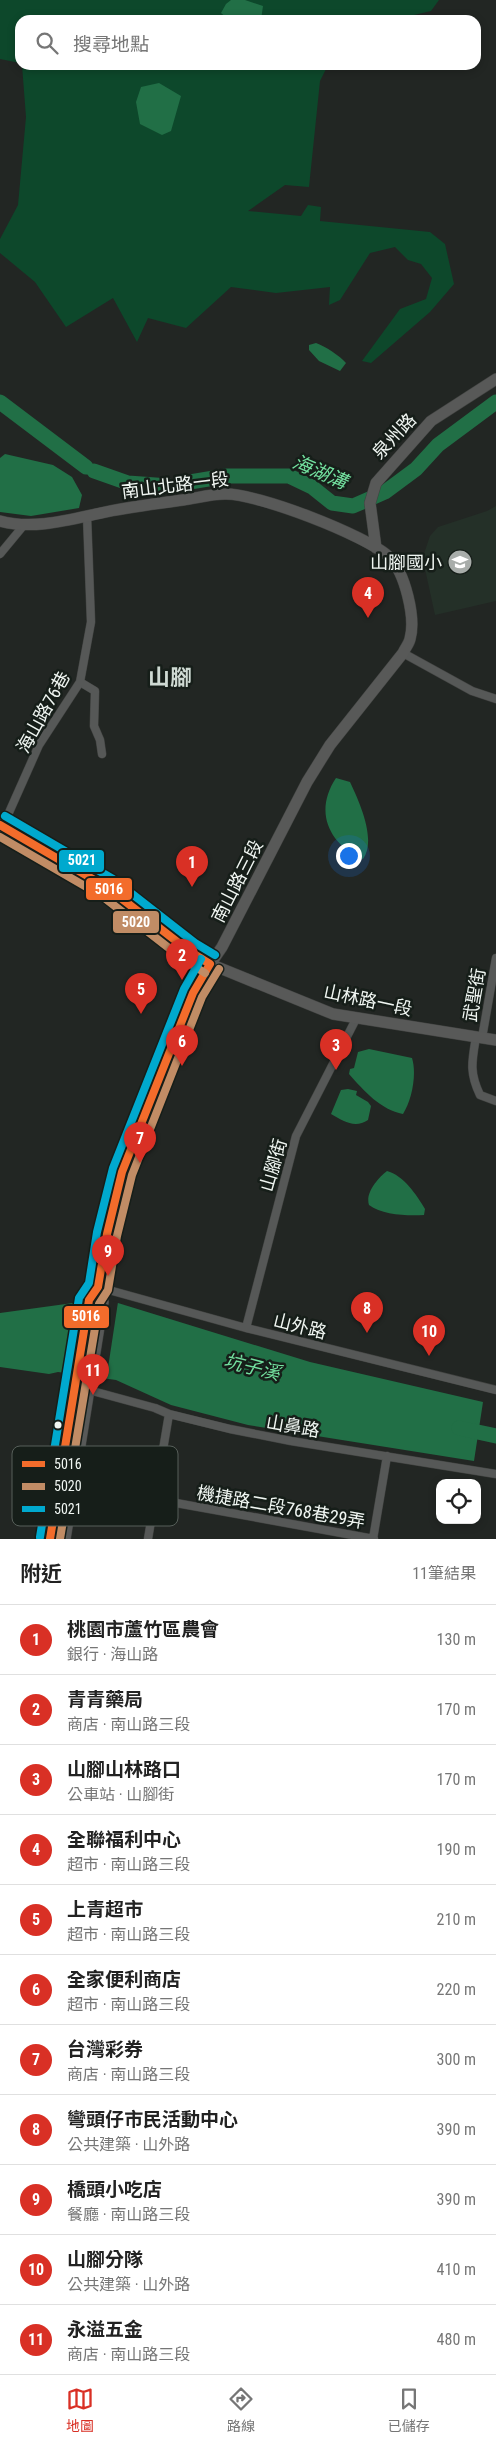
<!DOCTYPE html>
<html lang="zh-TW">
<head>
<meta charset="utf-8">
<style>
	:root { --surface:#fff; --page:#f6f6f6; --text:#222; --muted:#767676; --line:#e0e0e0; --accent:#d93025 }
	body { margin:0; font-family:"Roboto Condensed","Noto Sans TC",sans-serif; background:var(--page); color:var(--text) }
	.controls { position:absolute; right:15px; bottom:15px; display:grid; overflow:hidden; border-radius:10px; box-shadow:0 2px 8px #0003 }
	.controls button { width:45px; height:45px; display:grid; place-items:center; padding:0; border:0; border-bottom:1px solid var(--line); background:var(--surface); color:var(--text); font:25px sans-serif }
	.you { position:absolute; left:348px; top:855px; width:18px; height:18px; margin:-12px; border:4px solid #fff; border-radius:50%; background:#1a73e8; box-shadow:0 0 0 8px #1a73e833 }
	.badge { display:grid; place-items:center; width:32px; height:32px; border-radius:50%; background:var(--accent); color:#fff; font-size:16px; font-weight:700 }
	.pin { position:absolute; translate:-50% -41px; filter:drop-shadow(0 1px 2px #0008) }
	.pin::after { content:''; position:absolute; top:26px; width:18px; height:15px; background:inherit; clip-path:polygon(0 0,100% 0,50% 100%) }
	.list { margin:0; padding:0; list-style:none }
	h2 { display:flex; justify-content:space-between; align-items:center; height:65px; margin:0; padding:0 20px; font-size:21px }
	h2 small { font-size:16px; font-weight:400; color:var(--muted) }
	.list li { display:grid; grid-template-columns:32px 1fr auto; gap:15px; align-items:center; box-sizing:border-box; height:70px; padding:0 20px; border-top:1px solid var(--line) }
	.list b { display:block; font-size:19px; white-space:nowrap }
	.list p { margin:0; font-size:16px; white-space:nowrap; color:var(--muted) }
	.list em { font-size:16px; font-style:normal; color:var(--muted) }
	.icon { flex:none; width:28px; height:28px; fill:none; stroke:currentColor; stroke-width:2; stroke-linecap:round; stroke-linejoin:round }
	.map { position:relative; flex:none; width:496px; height:1539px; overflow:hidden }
	.search { position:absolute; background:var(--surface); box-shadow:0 2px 8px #0003; left:15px; right:15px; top:15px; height:55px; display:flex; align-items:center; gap:12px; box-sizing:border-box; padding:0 18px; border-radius:15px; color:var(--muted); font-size:19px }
	.sheet { height:835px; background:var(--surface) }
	nav { display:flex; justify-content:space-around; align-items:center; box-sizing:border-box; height:70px; border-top:1px solid var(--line); background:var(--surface); font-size:14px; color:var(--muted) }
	nav a { display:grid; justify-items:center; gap:2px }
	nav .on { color:var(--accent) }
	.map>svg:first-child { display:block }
	.built { fill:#243028 }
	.green { fill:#0d482b }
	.water { fill:#216f46 }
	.pier { fill:#222623 }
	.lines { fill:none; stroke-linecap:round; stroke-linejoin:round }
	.river { stroke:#216f46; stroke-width:15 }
	.street-casing { stroke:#404240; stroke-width:9 }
	.secondary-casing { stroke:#404240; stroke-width:12 }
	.street { stroke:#565857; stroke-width:8 }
	.secondary { stroke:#585958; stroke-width:11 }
	.bus-1-casing { stroke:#161e19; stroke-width:11 }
	.bus-2-casing { stroke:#161e19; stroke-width:11 }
	.bus-3-casing { stroke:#161e19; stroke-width:11 }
	.bus-1 { stroke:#f36c2b; stroke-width:8 }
	.bus-2 { stroke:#c18c65; stroke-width:8 }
	.bus-3 { stroke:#00a9ce; stroke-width:8 }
	.bus-dot { fill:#f0f6f2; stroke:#161e19; stroke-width:2 }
	.labels { text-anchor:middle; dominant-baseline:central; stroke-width:5; stroke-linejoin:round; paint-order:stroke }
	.street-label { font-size:18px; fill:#f0f6f2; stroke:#161e19 }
	.poi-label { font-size:18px; fill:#f0f6f2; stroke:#161e19; text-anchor:end }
	.water-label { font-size:19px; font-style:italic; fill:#73e09f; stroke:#161e19 }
	.district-label { font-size:22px; font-weight:bold; fill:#cfdad3; stroke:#161e19 }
	.key { fill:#161e19; stroke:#575f5a; stroke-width:1 }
	.key-label { font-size:14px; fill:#f0f6f2 }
	.line-badge { stroke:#161e19; stroke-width:2 }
	.badge-label { font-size:14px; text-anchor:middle; font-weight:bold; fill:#fff }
</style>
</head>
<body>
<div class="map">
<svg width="496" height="1539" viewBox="0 0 496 1539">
	<rect width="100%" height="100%" fill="#222623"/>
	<path class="built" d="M496,506V601L435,615L425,569L424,554L430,536L438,527L487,511Z"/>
	<path class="green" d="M0,0H439L431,11L393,20H20V63L0,59Z
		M22,65H328L320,81L309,187L285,185L248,211L301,216L308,205L321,207L320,221L430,232L445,244L454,284L430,312L371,363L362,361L400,309L426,299L432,278L421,264L408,260L395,247L370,253L340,300L329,305L330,287L276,293L231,287L186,328L148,318L137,342L113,298L66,327L35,282L0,253V239L18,205L26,117Z"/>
	<path class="water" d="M231,0H245L263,6L261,20H229L221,13L226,4Z
		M159,83L181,96L171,131L162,135L140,124L136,102L141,87Z
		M316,343C325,346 340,356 346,363L340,371L319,361L309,350V345Z
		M5,454L53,465L72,477L82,495L79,508L31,516L0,512V458Z
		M336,778L350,782C359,801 377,840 363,859C328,844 314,811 336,778Z
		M369,1049L412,1058C417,1074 412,1100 403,1114C381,1110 364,1091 349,1074L350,1069L354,1068L358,1052Z
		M348,1089L357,1091L356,1095L368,1102L371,1106L368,1120C355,1129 343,1121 331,1114L341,1090Z
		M387,1171C403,1175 417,1195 425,1209L424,1215C407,1216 382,1215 369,1205C365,1193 378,1178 387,1171Z
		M73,1303H118L310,1362L483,1402L474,1461L248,1425L171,1405L116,1380L58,1372L49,1374L0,1367V1313Z"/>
	<path class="pier" d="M106,1300L118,1302L106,1381L68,1376L79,1301Z"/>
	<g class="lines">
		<path class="river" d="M0,402L86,467
			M94,471L128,483L169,486
			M184,483L226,476H289L312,487L332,503L353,506L385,492L416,469L438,445L496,402
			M459,1428L496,1436"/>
		<defs>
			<path id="street" d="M0,554L24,525
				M403,653L472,691L496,699
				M80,682L95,691L94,726L100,740L102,754
				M3,826L39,745L80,682L91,622L87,516
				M476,1037C472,1061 469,1072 480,1095L496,1101
				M482,1038L496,958
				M98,1287L246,1328L496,1390
				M246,1328L296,1136L356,1019
				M74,1386L155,1408L169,1414L230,1429L291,1441L496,1474
				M154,1499L374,1539
				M148,1539L169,1414
				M373,1539L387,1456"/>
			<path id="secondary" d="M0,521C33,530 68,520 101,513C128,507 156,504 183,500C197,498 211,494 225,494C256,493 366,535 389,557C405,572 416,618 410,639C409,644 405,648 403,653L330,745L307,782L222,947L200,979L193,993L122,1172L107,1234L98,1287L89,1300L50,1539
				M376,548L370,503L376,483L431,421L496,379
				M0,825L108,888L189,951L210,964L333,1014L496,1040
				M65,1539L103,1302L98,1287"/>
		</defs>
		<use href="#street" class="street-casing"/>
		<use href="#secondary" class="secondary-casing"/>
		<use href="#street" class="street"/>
		<use href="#secondary" class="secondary"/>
		<defs>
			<path id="bus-1" d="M0,825L108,888L189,951L210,964
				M50,1539L89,1300L98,1287L107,1234L122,1172L193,993L210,964"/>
			<path id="bus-2" d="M0,837L102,896L183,959L205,973
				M60,1539L99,1304L108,1290L117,1236L132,1175L202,997L219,969"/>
			<path id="bus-3" d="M5,816L113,879L195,943L215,955
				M40,1537L79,1298L89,1283L97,1232L113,1168L184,989L201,959"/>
		</defs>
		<use href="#bus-1" class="bus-1-casing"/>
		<use href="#bus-2" class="bus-2-casing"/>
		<use href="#bus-3" class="bus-3-casing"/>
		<use href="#bus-1" class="bus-1"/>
		<use href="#bus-2" class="bus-2"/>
		<use href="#bus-3" class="bus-3"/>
	</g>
	<defs>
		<symbol id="school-disc" viewBox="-11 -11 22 22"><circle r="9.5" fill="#a8adaa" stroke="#161e19"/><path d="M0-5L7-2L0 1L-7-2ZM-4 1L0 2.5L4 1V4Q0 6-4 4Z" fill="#fff"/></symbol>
	</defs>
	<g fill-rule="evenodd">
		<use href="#school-disc" x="446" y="548" width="28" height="28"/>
	</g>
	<circle class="bus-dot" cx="58" cy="1425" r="4.5"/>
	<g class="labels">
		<g class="street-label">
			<text transform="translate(394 436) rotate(-47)">泉州路</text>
			<text transform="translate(175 485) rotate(-7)">南山北路一段</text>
			<text transform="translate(43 712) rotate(-61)">海山路76巷</text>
			<text transform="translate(237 881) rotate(-63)">南山路三段</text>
			<text transform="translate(474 995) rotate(-80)">武聖街</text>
			<text transform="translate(368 1000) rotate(12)">山林路一段</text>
			<text transform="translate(273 1165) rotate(-74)">山腳街</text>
			<text transform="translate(300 1326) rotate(14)">山外路</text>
			<text transform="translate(293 1426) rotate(10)">山鼻路</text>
			<text transform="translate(281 1507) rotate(10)">機捷路二段768巷29弄</text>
		</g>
		<g class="poi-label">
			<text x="442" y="562">山腳國小</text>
		</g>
		<g class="water-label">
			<text transform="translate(320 472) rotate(23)">海湖溝</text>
			<text transform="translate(252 1367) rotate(14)">坑子溪</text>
		</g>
		<g class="district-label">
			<text x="170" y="677">山腳</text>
		</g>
	</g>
	<rect x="12" y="1446" width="166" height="80" rx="8" class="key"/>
	<rect x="22" y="1461" width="23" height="6" fill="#f36c2b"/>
	<rect x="22" y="1483" width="23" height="7" fill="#c18c65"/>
	<rect x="22" y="1506" width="23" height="6" fill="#00a9ce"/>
	<g class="key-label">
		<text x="54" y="1469">5016</text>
		<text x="54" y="1491">5020</text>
		<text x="54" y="1514">5021</text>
	</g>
	<g class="line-badge">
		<rect x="58" y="849" width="47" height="24" rx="5" fill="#00a9ce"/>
		<rect x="85" y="877" width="48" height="24" rx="5" fill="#f36c2b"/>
		<rect x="112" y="910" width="48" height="24" rx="5" fill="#c18c65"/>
		<rect x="63" y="1305" width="47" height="24" rx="5" fill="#f36c2b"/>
	</g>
	<g class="badge-label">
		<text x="82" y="865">5021</text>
		<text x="109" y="894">5016</text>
		<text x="136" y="927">5020</text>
		<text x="86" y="1321">5016</text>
	</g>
</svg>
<div class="controls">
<button><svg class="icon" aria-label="locate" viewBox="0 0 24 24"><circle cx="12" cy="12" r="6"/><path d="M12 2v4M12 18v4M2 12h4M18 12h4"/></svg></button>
</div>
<div class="you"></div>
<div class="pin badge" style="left:192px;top:887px">1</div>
<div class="pin badge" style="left:182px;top:980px">2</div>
<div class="pin badge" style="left:336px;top:1070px">3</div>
<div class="pin badge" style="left:368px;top:618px">4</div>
<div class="pin badge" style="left:141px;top:1014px">5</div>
<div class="pin badge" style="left:182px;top:1066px">6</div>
<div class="pin badge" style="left:140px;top:1163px">7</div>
<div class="pin badge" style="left:367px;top:1333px">8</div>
<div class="pin badge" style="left:108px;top:1276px">9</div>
<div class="pin badge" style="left:429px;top:1356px">10</div>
<div class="pin badge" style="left:93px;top:1395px">11</div>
<div class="search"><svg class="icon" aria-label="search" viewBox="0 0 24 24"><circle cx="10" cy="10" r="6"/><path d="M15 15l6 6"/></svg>搜尋地點</div>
</div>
<section class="sheet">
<h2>附近<small>11筆結果</small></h2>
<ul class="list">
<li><span class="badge">1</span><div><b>桃園市蘆竹區農會</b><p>銀行 · 海山路</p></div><em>130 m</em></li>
<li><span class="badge">2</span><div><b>青青藥局</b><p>商店 · 南山路三段</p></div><em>170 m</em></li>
<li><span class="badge">3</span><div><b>山腳山林路口</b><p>公車站 · 山腳街</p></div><em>170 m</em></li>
<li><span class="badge">4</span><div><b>全聯福利中心</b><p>超市 · 南山路三段</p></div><em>190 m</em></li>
<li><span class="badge">5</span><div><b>上青超市</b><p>超市 · 南山路三段</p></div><em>210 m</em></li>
<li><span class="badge">6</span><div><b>全家便利商店</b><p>超市 · 南山路三段</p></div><em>220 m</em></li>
<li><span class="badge">7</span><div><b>台灣彩券</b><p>商店 · 南山路三段</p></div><em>300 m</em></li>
<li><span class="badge">8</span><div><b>彎頭仔市民活動中心</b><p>公共建築 · 山外路</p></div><em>390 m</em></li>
<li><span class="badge">9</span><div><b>橋頭小吃店</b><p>餐廳 · 南山路三段</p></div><em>390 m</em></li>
<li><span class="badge">10</span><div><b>山腳分隊</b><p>公共建築 · 山外路</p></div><em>410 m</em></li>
<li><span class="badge">11</span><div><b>永溢五金</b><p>商店 · 南山路三段</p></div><em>480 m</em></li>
</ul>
</section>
<nav>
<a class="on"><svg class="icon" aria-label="map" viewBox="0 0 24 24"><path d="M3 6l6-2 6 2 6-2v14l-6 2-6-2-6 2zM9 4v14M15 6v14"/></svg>地圖</a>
<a><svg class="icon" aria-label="directions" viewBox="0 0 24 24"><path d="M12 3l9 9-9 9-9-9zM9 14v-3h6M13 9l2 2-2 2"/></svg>路線</a>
<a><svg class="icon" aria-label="saved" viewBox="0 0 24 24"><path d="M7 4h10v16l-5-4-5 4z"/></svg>已儲存</a>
</nav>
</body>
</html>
